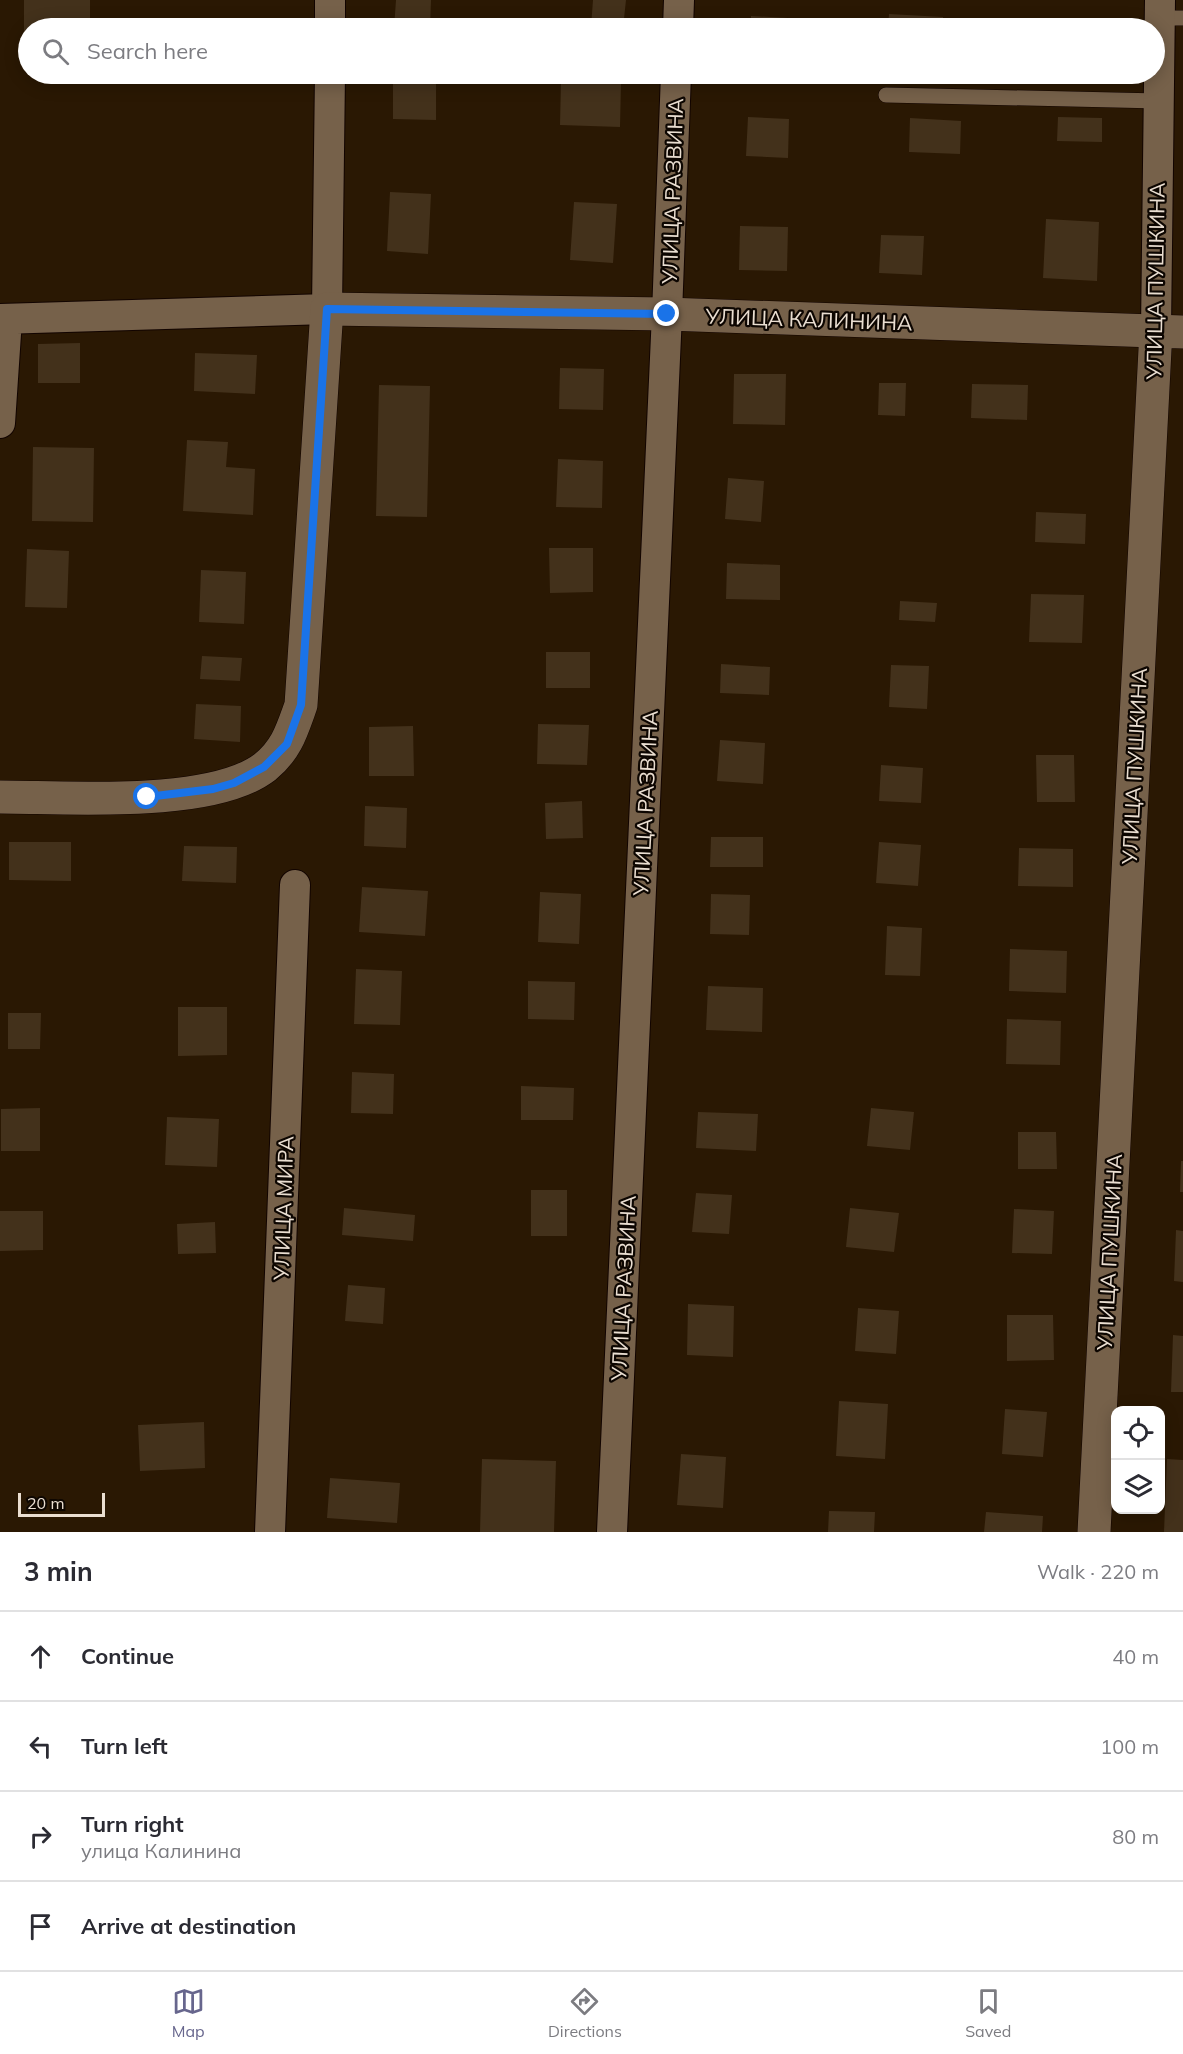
<!DOCTYPE html>
<html lang="en">
<head>
<meta charset="utf-8">
<style>
	:root { --surface:#fff; --page:#f2f2f3; --text:#2b2b33; --muted:#7c7c81; --line:#e1e1e2; --accent:#67668d }
	body { margin:0; font-family:Mulish,sans-serif; background:var(--page); color:var(--text) }
	.controls { position:absolute; right:18px; bottom:18px; display:grid; overflow:hidden; border-radius:12px; box-shadow:0 3px 15px #0003 }
	.controls button { width:54px; height:54px; display:grid; place-items:center; padding:0; border:0; border-bottom:2px solid var(--line); background:var(--surface); color:var(--text); font:30px sans-serif }
	.scale { position:absolute; left:18px; bottom:15px; width:87px; box-sizing:border-box; padding-left:6px; border:3px solid #eaded1; border-top:0; font-size:16px; line-height:21px; white-space:nowrap; color:#eaded1; -webkit-text-stroke:4px #0d0601; paint-order:stroke }
	.stop { position:absolute; width:18px; height:18px; margin:-14px; border:4px solid #1a73e8; border-radius:50%; background:#fff }
	.stop.end { background:#1a73e8; border-color:#fff; box-shadow:0 2px 6px #0008 }
	.list { margin:0; padding:0; list-style:none }
	h2 { display:flex; justify-content:space-between; align-items:center; height:78px; margin:0; padding:0 24px; font-size:26px }
	h2 small { font-size:20px; font-weight:400; color:var(--muted) }
	.list li { display:grid; grid-template-columns:39px 1fr auto; gap:18px; align-items:center; box-sizing:border-box; height:90px; padding:0 24px; border-top:2px solid var(--line) }
	.list b { display:block; font-size:22px; white-space:nowrap }
	.list p { margin:0; font-size:20px; white-space:nowrap; color:var(--muted) }
	.list em { font-size:20px; font-style:normal; color:var(--muted) }
	.icon { flex:none; width:33px; height:33px; fill:none; stroke:currentColor; stroke-width:2; stroke-linecap:round; stroke-linejoin:round }
	.map { position:relative; flex:none; width:1183px; height:1532px; overflow:hidden }
	.search { position:absolute; background:var(--surface); box-shadow:0 3px 15px #0003; left:18px; right:18px; top:18px; height:66px; display:flex; align-items:center; gap:15px; box-sizing:border-box; padding:0 21px; border-radius:33px; color:var(--muted); font-size:22px }
	.sheet { height:438px; background:var(--surface) }
	nav { display:flex; justify-content:space-around; align-items:center; box-sizing:border-box; height:84px; border-top:2px solid var(--line); background:var(--surface); font-size:16px; color:var(--muted) }
	nav a { display:grid; justify-items:center; gap:3px }
	nav .on { color:var(--accent) }
	.map>svg:first-child { display:block }
	.building { fill:#43311b }
	.lines { fill:none; stroke-linecap:round; stroke-linejoin:round }
	.service-casing { stroke:#120400; stroke-width:16 }
	.minor-casing { stroke:#120400; stroke-width:32 }
	.tertiary-casing { stroke:#120400; stroke-width:34 }
	.service { stroke:#76614a; stroke-width:15 }
	.minor { stroke:#76614a; stroke-width:30 }
	.tertiary { stroke:#76614a; stroke-width:33 }
	.route { stroke:#1a73e8; stroke-width:8 }
	.labels { text-anchor:middle; dominant-baseline:central; stroke-width:4.5; stroke-linejoin:round; paint-order:stroke }
	.street-label { font-size:21px; fill:#eaded1; stroke:#0d0601 }
</style>
</head>
<body>
<div class="map">
<svg width="1183" height="1532" viewBox="0 0 1183 1532">
	<rect width="100%" height="100%" fill="#2a1803"/>
	<path class="building" d="M24,0H90V28H28V58H24Z
		M396,0H431L430,28H394Z
		M593,0H626L623,28L591,27Z
		M889,14L943,17V28H888Z
		M751,16L805,19L804,28H751Z
		M393,74H436V120L393,119Z
		M1045,74H1106L1105,84L1045,81Z
		M561,80L621,82L620,127L560,125Z
		M748,117L789,119L788,158L746,156Z
		M1058,117L1102,118V142L1057,141Z
		M910,118L961,121L960,154L909,152Z
		M390,192L431,194L428,254L387,251Z
		M574,202L617,204L613,263L570,260Z
		M1046,219L1099,222L1097,281L1043,278Z
		M740,226L788,227L787,271L739,270Z
		M881,235L924,236L922,275L879,273Z
		M80,343V383H38V344Z
		M195,353L257,355L255,394L194,391Z
		M560,368L604,369L603,410L559,409Z
		M734,374H786L785,425L733,424Z
		M879,383H906L905,416L878,415Z
		M972,384L1028,385L1027,420L971,418Z
		M379,385L430,386L427,517L376,516Z
		M187,440L228,442L226,467L255,469L253,515L183,511Z
		M33,447L94,448L93,522L32,521Z
		M558,459L603,461L602,508L556,507Z
		M728,478L764,481L761,522L725,519Z
		M1036,512L1086,514L1085,544L1035,542Z
		M549,548H593V592L550,593Z
		M27,549L69,551L67,608L25,607Z
		M727,563L780,565V600L726,599Z
		M201,570L246,572L244,624L199,622Z
		M1031,594L1084,595L1082,643L1029,642Z
		M900,601L937,603L935,622L899,620Z
		M546,652H590V688H546Z
		M202,656L242,658L240,681L200,679Z
		M721,664L770,667L769,695L720,693Z
		M891,665L929,666L927,709L889,707Z
		M196,704L241,706L240,742L194,739Z
		M538,724L589,725L587,765L537,764Z
		M413,726L414,776H369V727Z
		M720,740L765,743L763,784L717,781Z
		M1036,755H1074L1075,802H1037Z
		M881,765L923,768L921,803L879,801Z
		M582,801L583,838L546,839L545,803Z
		M365,806L407,808L406,848L364,846Z
		M711,837H763V867H710Z
		M9,842H71V881L9,880Z
		M879,842L921,845L918,886L876,883Z
		M184,846L237,847L236,883L182,881Z
		M1019,848L1073,849V887L1018,886Z
		M362,887L428,891L425,936L359,932Z
		M540,892L581,894L579,944L538,942Z
		M711,894L750,895L749,935L710,934Z
		M887,926L922,928L920,976L885,975Z
		M1010,949L1067,951L1066,993L1009,991Z
		M356,969L402,971L400,1025L354,1024Z
		M528,981L575,982L574,1020L528,1019Z
		M708,986L763,988L762,1032L706,1030Z
		M178,1007H227V1055L178,1056Z
		M8,1013H41L40,1049H8Z
		M1007,1019L1061,1021L1060,1065L1006,1064Z
		M352,1072L394,1074L393,1114L351,1113Z
		M521,1086L574,1088L573,1120H521Z
		M40,1108V1151H1V1109Z
		M871,1108L914,1112L910,1150L867,1146Z
		M698,1112L758,1114L756,1151L696,1148Z
		M167,1117L219,1119L217,1167L165,1165Z
		M1018,1132H1056L1057,1169H1018Z
		M1181,1161H1183V1192H1180Z
		M531,1190H567V1236H531Z
		M696,1193L732,1195L729,1234L692,1232Z
		M344,1208L415,1215L413,1241L342,1235Z
		M850,1208L899,1213L894,1252L846,1247Z
		M1014,1209L1054,1211L1052,1254L1012,1253Z
		M0,1211H43V1250L0,1251Z
		M215,1222L216,1253L178,1254L177,1224Z
		M1176,1230L1183,1231V1282L1174,1281Z
		M348,1285L385,1288L383,1324L345,1321Z
		M688,1304L734,1306L733,1357L687,1355Z
		M858,1308L899,1311L896,1354L855,1351Z
		M1007,1315H1053L1054,1360L1007,1361Z
		M1173,1335L1183,1336V1392H1171Z
		M839,1401L888,1404L885,1459L836,1456Z
		M1005,1409L1047,1412L1043,1457L1002,1454Z
		M204,1422L205,1468L140,1471L138,1425Z
		M681,1454L726,1457L723,1508L677,1505Z
		M482,1459L556,1461L554,1532H480Z
		M1167,1459L1183,1460V1532H1164Z
		M330,1478L400,1483L397,1523L327,1518Z
		M829,1511L875,1512L874,1532H828Z
		M986,1512L1043,1516L1042,1532H984Z"/>
	<g class="lines">
		<defs>
			<path id="service" d="M1160,18H1183
				M886,95L1159,101"/>
			<path id="minor" d="M330,28V0
				M678,28L679,0
				M0,319L327,309L330,74
				M1156,330L1160,0
				M0,423L7,319
				M270,1532L295,885
				M612,1532L667,314L676,74"/>
			<path id="tertiary" d="M0,797C67,797 212,808 265,767C287,749 292,730 301,705L327,309L667,314L1183,332
				M1094,1532L1156,330"/>
		</defs>
		<use href="#service" class="service-casing"/>
		<use href="#minor" class="minor-casing"/>
		<use href="#tertiary" class="tertiary-casing"/>
		<use href="#service" class="service"/>
		<use href="#minor" class="minor"/>
		<use href="#tertiary" class="tertiary"/>
	</g>
	<g class="lines">
		<path class="route" d="M147,797L213,789L234,783L264,767L287,744L301,705L327,309L667,314"/>
	</g>
	<g class="labels">
		<g class="street-label">
			<text transform="translate(672 191) rotate(-88)">УЛИЦА РАЗВИНА</text>
			<text transform="translate(1155 281) rotate(-89)">УЛИЦА ПУШКИНА</text>
			<text transform="translate(809 319) rotate(2)">УЛИЦА КАЛИНИНА</text>
			<text transform="translate(1134 766) rotate(-87)">УЛИЦА ПУШКИНА</text>
			<text transform="translate(645 803) rotate(-87)">УЛИЦА РАЗВИНА</text>
			<text transform="translate(283 1208) rotate(-88)">УЛИЦА МИРА</text>
			<text transform="translate(1109 1252) rotate(-87)">УЛИЦА ПУШКИНА</text>
			<text transform="translate(623 1288) rotate(-87)">УЛИЦА РАЗВИНА</text>
		</g>
	</g>
</svg>
<div class="controls">
<button><svg class="icon" aria-label="locate" viewBox="0 0 24 24"><circle cx="12" cy="12" r="6"/><path d="M12 2v4M12 18v4M2 12h4M18 12h4"/></svg></button>
<button><svg class="icon" aria-label="layers" viewBox="0 0 24 24"><path d="M12 4l9 5-9 5-9-5zM3 14l9 5 9-5"/></svg></button>
</div>
<div class="scale">20 m</div>
<div class="stop" style="left:147px;top:797px"></div>
<div class="stop end" style="left:667px;top:314px"></div>
<div class="search"><svg class="icon" aria-label="search" viewBox="0 0 24 24"><circle cx="10" cy="10" r="6"/><path d="M15 15l6 6"/></svg>Search here</div>
</div>
<section class="sheet">
<h2>3 min<small>Walk · 220 m</small></h2>
<ul class="list">
<li><svg class="icon" aria-label="ahead" viewBox="0 0 24 24"><path d="M12 20V5M6 11l6-6 6 6"/></svg><div><b>Continue</b></div><em>40 m</em></li>
<li><svg class="icon" aria-label="left" viewBox="0 0 24 24"><path d="M17 20v-9H6M10 6l-5 5 5 5"/></svg><div><b>Turn left</b></div><em>100 m</em></li>
<li><svg class="icon" aria-label="right" viewBox="0 0 24 24"><path d="M7 20v-9h11M14 6l5 5-5 5"/></svg><div><b>Turn right</b><p>улица Калинина</p></div><em>80 m</em></li>
<li><svg class="icon" aria-label="arrive" viewBox="0 0 24 24"><path d="M6 21V4h12l-3 4 3 4H6"/></svg><div><b>Arrive at destination</b></div></li>
</ul>
</section>
<nav>
<a class="on"><svg class="icon" aria-label="map" viewBox="0 0 24 24"><path d="M3 6l6-2 6 2 6-2v14l-6 2-6-2-6 2zM9 4v14M15 6v14"/></svg>Map</a>
<a><svg class="icon" aria-label="directions" viewBox="0 0 24 24"><path d="M12 3l9 9-9 9-9-9zM9 14v-3h6M13 9l2 2-2 2"/></svg>Directions</a>
<a><svg class="icon" aria-label="saved" viewBox="0 0 24 24"><path d="M7 4h10v16l-5-4-5 4z"/></svg>Saved</a>
</nav>
</body>
</html>
